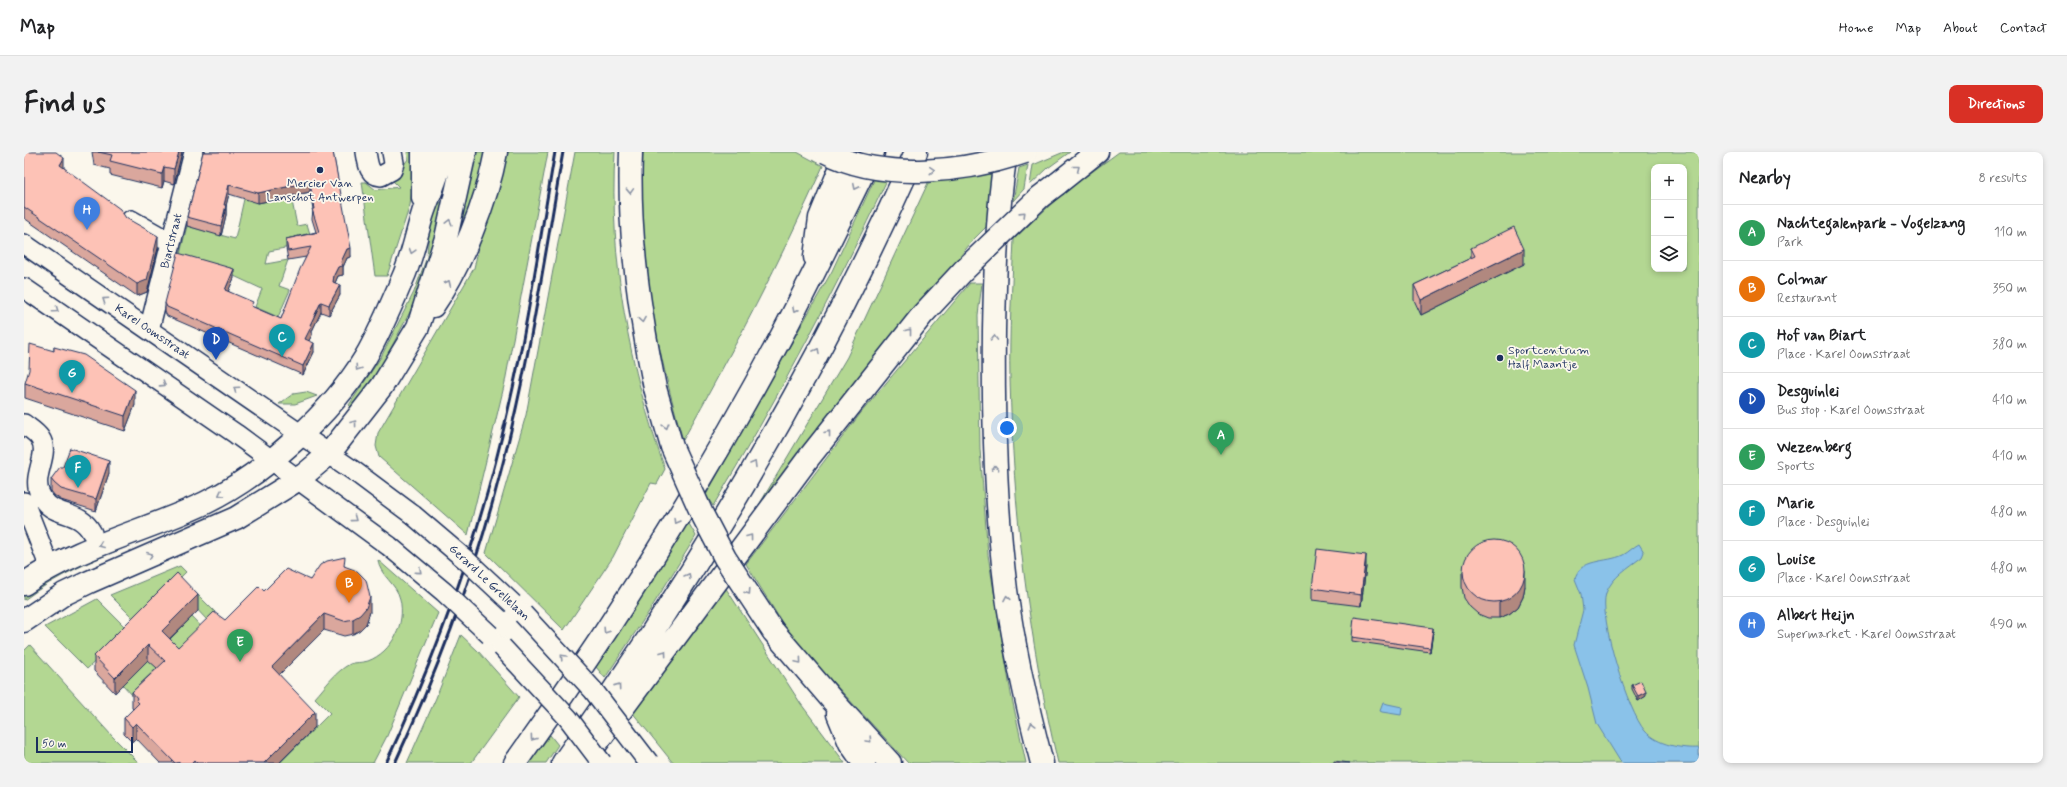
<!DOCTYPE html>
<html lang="en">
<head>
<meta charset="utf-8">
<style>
	:root { --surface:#fff; --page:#f2f2f2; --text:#202124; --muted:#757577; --line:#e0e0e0; --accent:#d93025 }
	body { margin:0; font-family:Mynerve,sans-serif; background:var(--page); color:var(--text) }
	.controls { position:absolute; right:12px; top:12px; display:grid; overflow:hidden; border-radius:8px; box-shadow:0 2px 6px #0003 }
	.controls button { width:36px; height:36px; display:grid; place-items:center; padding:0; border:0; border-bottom:1px solid var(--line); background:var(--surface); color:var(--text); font:20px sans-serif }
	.scale { position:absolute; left:12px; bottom:10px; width:97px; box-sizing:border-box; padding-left:4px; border:2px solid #1b2f5e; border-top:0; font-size:11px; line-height:14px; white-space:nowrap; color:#1b2f5e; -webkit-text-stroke:3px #fbf7ec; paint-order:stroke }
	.you { position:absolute; left:983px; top:276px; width:14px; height:14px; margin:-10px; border:3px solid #fff; border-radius:50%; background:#1a73e8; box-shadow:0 0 0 6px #1a73e833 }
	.badge { display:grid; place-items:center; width:26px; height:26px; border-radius:50%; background:var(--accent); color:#fff; font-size:13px; font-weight:700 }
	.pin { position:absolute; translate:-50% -33px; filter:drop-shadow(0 1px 2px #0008) }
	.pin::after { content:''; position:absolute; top:21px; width:14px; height:12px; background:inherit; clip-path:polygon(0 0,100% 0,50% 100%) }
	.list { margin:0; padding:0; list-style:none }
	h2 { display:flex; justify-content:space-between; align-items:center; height:52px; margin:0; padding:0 16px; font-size:17px }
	h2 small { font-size:13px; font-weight:400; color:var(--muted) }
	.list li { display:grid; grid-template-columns:26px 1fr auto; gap:12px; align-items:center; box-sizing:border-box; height:56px; padding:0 16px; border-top:1px solid var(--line) }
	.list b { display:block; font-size:15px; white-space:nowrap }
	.list p { margin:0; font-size:13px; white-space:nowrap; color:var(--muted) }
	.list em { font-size:13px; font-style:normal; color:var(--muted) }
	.icon { flex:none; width:22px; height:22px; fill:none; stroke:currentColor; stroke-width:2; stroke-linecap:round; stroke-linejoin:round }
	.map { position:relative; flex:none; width:1675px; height:611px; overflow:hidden; border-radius:8px }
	header { display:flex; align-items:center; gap:24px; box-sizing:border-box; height:56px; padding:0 20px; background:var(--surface); border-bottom:1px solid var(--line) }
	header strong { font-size:19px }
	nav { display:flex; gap:22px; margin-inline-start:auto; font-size:14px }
	.intro { display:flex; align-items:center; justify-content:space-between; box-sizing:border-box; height:96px; padding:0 24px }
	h1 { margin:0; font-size:28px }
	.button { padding:10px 18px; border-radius:8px; background:var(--accent); color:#fff; font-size:14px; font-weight:700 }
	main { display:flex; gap:24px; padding:0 24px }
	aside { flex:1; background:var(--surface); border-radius:8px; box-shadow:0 2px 6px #0003 }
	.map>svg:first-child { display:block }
	.green { fill:#b3d792; stroke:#678378; fill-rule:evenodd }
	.water { fill:#8ac2e9; stroke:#5e87b1 }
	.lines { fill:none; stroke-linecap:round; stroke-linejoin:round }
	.minor-casing { stroke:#1b2f5e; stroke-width:22 }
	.major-casing { stroke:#1b2f5e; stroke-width:25 }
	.highway-casing { stroke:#1b2f5e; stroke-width:25 }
	.minor { stroke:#fbf7ec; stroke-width:19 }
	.major { stroke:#fbf7ec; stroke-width:22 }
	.highway { stroke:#fbf7ec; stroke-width:22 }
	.rail { stroke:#1b2f5e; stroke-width:3 }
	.minor-bridge-casing { stroke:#1b2f5e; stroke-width:22; stroke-linecap:butt }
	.highway-bridge-casing { stroke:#1b2f5e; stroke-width:25; stroke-linecap:butt }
	.minor-bridge { stroke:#fbf7ec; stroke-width:19 }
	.highway-bridge { stroke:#fbf7ec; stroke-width:22 }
	.wall { fill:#daa79d; stroke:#1b2f5e }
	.shaded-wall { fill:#b1887f; stroke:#1b2f5e }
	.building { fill:#fdc2b6; stroke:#1b2f5e }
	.oneway { stroke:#8b93a5 }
	.poi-dot { fill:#1b2f5e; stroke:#fbf7ec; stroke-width:1.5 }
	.labels { text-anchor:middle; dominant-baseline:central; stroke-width:3.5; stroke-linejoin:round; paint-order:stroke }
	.poi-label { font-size:12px; fill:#1b2f5e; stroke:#fbf7ec }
	.street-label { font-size:12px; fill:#1b2f5e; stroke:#fbf7ec }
</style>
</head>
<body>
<header>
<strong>Map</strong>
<nav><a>Home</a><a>Map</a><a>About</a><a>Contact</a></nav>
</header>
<div class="intro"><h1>Find us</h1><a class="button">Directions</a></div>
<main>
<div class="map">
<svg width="1675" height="611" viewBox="0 0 1675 611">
	<rect width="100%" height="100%" fill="#fbf7ec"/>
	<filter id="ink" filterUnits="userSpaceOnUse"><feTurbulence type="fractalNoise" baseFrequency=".025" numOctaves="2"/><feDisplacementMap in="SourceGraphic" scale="8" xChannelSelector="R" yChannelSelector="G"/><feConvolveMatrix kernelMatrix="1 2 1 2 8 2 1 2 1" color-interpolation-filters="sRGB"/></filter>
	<g filter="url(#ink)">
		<path class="green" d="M383,0H393L386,53L363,124H351L338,30H342L352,38L375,35L369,29L384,7Z
			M452,0H465L443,66H438L436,60L448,21Z
			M477,0H524L481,230L444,383L355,305L352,294L354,281L450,116Z
			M551,0H591C585,107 605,216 641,317L633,332L627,331L589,405L540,478L462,401L502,263Z
			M619,0H773L799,14C757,108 709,199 659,288C641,226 627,165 620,101C617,67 618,33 619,0Z
			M1040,0H1046L1024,16L1006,33L1009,13Z
			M1095,0H1675V611H1034C1004,485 989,356 986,227C985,180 988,134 990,87L1039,41ZM1630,15H1660V117H1630Z
			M1004,13L1000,37L989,49L995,16Z
			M970,21L963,74L950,87L732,358L823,205L904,31Z
			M851,26L863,28C811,139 753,248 689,354L682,343L808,119Z
			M267,44L273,74L283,72L286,82L293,90L245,99L242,112L264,108L255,134L266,138L254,165L231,155L238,137L210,124L154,110L163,74L211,87L220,47Z
			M412,50L424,52L387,158L359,211L328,256L325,253L357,205L390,140L403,105L405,77Z
			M946,131H958L954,163L956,297L964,403L987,542L1002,611H884L767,485L722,412L836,262Z
			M282,240L293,244L271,252H255L269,242Z
			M219,339L221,341C151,385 66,398 0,448V443L27,426Z
			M664,370L672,384L624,461L581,526L572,515Z
			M354,408L414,461L363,584L349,611H256L306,561L291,546C301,535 312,519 326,512C331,510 338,511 344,509C368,500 382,472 376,447C373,432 355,423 354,408Z
			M156,414L162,420L112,469L86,443Z
			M160,429L191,460L183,468L153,436Z
			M701,435L777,552L821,611H649L608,560Z
			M73,447L104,478L63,517L21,475Z
			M168,465L188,486L165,500L138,494Z
			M437,483L454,499L495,545L447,611H383L412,546Z
			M6,493L88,584L115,611H0V499Z
			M124,508L148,525L119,555L99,533Z
			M526,583L534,593L522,611H505Z"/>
		<path class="water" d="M1615,392L1620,400L1618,405C1605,415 1588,425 1582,441C1574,465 1604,560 1621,579C1633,593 1658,597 1675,596V611H1598L1596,609L1573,572L1564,536L1550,493L1559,458L1557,442L1551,427C1555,406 1583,411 1599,403C1605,400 1609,395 1615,392Z
			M1359,551L1378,555L1377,563L1358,560L1356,559Z"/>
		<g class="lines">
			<defs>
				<path id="minor" d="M342,0C344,11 344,23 357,24L368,18L370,11L368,0
					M107,68L137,85L148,88
					M0,92L330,319L389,363
					M0,136L212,282L365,394
					M125,178L170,0
					M0,272C5,276 12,280 16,286C27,302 7,323 16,342C28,368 54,355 68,381
					M0,350L26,416"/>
				<path id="major" d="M399,46V0
					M409,154C437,114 463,49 472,0
					M0,432C54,394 122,379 181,351C239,323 308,261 341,206C355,182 367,154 378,128C388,107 392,83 399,61C406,41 415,21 420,0
					M0,469L40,442L65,430L212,366L275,327L305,302L358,234L394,175L422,86L441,0"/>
				<path id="highway" d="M607,0C604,80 615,158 631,236
					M982,0C973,59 971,119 970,179C969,266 971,352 982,438C990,497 1003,554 1018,611
					M1033,32L1073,0
					M791,105L796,66L823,0
					M749,479L809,549L866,611
					M814,562L826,591L840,611
					M491,611C589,475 678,333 757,185C789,124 819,62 849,0
					M539,611C675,420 796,215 892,0
					M558,611L783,308L899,162L940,118"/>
			</defs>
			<use href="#minor" class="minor-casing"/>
			<use href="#major" class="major-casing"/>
			<use href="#highway" class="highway-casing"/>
			<use href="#minor" class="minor"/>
			<use href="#major" class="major"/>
			<use href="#highway" class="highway"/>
			<path class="rail" d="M362,611C415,498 457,380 484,258C504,173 516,86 531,0
				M371,611C413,520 450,424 475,326C504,219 520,109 539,0"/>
			<defs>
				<path id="minor-bridge" d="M389,363L442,408L489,452
					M365,394L420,440L466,483
					M499,462L569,538L625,611
					M478,495L544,566L578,611"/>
				<path id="highway-bridge" d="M802,0C859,30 942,20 1001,0
					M940,118L1016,45L1033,32
					M631,236L648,295L678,362L701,406L749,479"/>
			</defs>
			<use href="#minor-bridge" class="minor-bridge-casing"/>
			<use href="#highway-bridge" class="highway-bridge-casing"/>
			<use href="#minor-bridge" class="minor-bridge"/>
			<use href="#highway-bridge" class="highway-bridge"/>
		</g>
		<path class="wall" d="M0,0L40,16L102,66L134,96L123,140L113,144L0,66Z
			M68,0H158L150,32L140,29L138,36L86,23V17L70,13Z
			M179,0H309L327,105L323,106L319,115V123L314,124L311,131L316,143L305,163L297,160L288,179V183L285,188L290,200L279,223L143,164L141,160V151L210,126L204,139L229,155L257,167L282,105L264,108L262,96V87L292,80L288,67L289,57L286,40L234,51L205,42L202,53V63L197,84L163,74V65Z
			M1447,96L1500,112L1397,163L1390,148V133L1447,106Z
			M30,195L111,253L101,279L1,246V231L30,199Z
			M39,315L85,321L72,359L37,348L30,343L27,339V327Z
			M321,414L346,460L342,472L336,478L329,482L320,484L300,478L255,522L291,575L255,611H136L112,586L108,590L100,582V566L109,557L108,556V540L133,516L124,508L91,541L70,519V504L174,459L146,487L154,495L201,468L240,439L286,428Z
			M1342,415L1337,454L1288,448V436Z
			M1438,420L1501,434L1499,445L1494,455L1485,462L1475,466H1464L1454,462L1446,455L1440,446L1438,435Z
			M1409,480L1406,500L1328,489V485Z
			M1608,533L1622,544L1614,549L1608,537Z"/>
		<path class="shaded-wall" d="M155,0H158L150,32V17Z
			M40,6V18L36,13Z
			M140,15V29L138,36V22Z
			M286,30V40L234,51V41Z
			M205,33V42L200,62V53Z
			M202,53V63L197,84V74Z
			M134,84V96L123,140L113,144V132Z
			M327,96V105L323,106L319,115V123L314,124L310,133L309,130L310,123L323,97Z
			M1500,97V112L1397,163V148Z
			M210,117V126L201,147V138Z
			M316,133V143L305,163V153Z
			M297,150V160L288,179V183L281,196V187L286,173Z
			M290,191V200L279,223V214Z
			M111,238V253L101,279V264Z
			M85,309V321L72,359V347Z
			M1342,403V415L1337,454V443Z
			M1501,419V434L1499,445L1494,455L1485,462L1475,466V451Z
			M174,443V459L138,494V479Z
			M346,445V460L342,472L336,478L329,482V467Z
			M300,462V478L248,530V515Z
			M1409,476V480L1406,500V496Z
			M124,493V508L91,541V526Z
			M1622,540V544L1614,549V544Z
			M291,560V575L255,611H240Z
			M112,571V586L108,590V575Z"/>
		<path class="building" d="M0,0H32L40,6L36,13L96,57L102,66L134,84L123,128L113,132L0,55Z
			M74,0H155L150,17L140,15L138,22L86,9L88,3Z
			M179,0H309L327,96L323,97L317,110L319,114L314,115L310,123L309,130L316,133L305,153L297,150L286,173H288L281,187L290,191L279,214L143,155L141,151L154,101L210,117L201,138L229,150L227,154L257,167L276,117L287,95L264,99L262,87L295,80L288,57H290L286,30L234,41L205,33L200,53H202L197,74L163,65Z
			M1490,75L1500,97L1397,148L1390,133L1451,104L1447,96Z
			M6,192L30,199V195L60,203L111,238L101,264L1,231L5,218Z
			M46,296L85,309L72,347L37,337L30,331L27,327L36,315H39Z
			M1439 419a31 31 0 1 1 62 0a31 31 0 1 1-62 0Z
			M1293,397L1342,403L1337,443L1288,436Z
			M321,405L320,414L333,419L342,428L346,445L342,456L336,463L329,467L320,469L300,462L248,515L291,560L240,611H173L170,608L167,611H155L154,610V611H151L112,571L108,575L100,566L115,551L112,548L113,546L108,540L141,509L124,493L91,526L70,504L153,421L174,443L138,479L154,495L190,460L201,468L235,434L240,439L262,417L286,428L296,413L303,409Z
			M1330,465L1409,476L1406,496L1328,485Z
			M1617,529L1622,540L1614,544L1608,533Z
			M1310,609L1326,611H1310Z"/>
		<defs><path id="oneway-chevron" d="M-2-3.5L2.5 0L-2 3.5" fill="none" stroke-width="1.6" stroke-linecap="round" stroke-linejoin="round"/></defs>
		<g class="oneway">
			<use href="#oneway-chevron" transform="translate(1053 16) rotate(-38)"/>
			<use href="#oneway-chevron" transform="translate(908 18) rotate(-4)"/>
			<use href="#oneway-chevron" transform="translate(832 35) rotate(116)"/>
			<use href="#oneway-chevron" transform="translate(606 39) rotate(88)"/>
			<use href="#oneway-chevron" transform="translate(999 62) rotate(-44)"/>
			<use href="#oneway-chevron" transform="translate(425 70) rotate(-76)"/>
			<use href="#oneway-chevron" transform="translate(388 99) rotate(107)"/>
			<use href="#oneway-chevron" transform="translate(424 131) rotate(-65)"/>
			<use href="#oneway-chevron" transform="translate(81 148) rotate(-146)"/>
			<use href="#oneway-chevron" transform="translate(32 158) rotate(35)"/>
			<use href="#oneway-chevron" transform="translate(771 158) rotate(117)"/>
			<use href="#oneway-chevron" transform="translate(618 168) rotate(81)"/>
			<use href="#oneway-chevron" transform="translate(885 179) rotate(-52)"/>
			<use href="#oneway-chevron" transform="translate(970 186) rotate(-89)"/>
			<use href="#oneway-chevron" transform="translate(793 199) rotate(-61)"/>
			<use href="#oneway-chevron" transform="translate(334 216) rotate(124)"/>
			<use href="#oneway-chevron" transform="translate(139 232) rotate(33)"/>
			<use href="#oneway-chevron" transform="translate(212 237) rotate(-145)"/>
			<use href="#oneway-chevron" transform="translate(330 271) rotate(-53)"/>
			<use href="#oneway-chevron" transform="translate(642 274) rotate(74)"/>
			<use href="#oneway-chevron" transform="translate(804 281) rotate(-52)"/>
			<use href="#oneway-chevron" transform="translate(730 312) rotate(-59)"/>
			<use href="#oneway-chevron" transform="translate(971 316) rotate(-93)"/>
			<use href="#oneway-chevron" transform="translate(197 342) rotate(152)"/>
			<use href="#oneway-chevron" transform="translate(330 367) rotate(37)"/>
			<use href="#oneway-chevron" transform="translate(652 369) rotate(121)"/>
			<use href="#oneway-chevron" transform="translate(726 385) rotate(-53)"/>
			<use href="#oneway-chevron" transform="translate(77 393) rotate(158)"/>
			<use href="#oneway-chevron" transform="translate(126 403) rotate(-23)"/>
			<use href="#oneway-chevron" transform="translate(395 419) rotate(40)"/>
			<use href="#oneway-chevron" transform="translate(664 424) rotate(-59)"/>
			<use href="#oneway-chevron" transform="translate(724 440) rotate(56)"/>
			<use href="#oneway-chevron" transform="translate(983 446) rotate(-100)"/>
			<use href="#oneway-chevron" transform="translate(582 479) rotate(123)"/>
			<use href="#oneway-chevron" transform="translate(640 501) rotate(-54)"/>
			<use href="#oneway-chevron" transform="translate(539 505) rotate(-133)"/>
			<use href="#oneway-chevron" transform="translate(775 509) rotate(50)"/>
			<use href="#oneway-chevron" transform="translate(594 534) rotate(-55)"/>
			<use href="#oneway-chevron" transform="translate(1008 573) rotate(-105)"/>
			<use href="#oneway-chevron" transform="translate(509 586) rotate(126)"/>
			<use href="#oneway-chevron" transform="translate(845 588) rotate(47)"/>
		</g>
	</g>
	<g class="poi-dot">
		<circle cx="296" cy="18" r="4"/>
		<circle cx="1476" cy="206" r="4"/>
	</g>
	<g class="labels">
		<g class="poi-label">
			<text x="296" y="32">Mercier Van<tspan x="296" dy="14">Lanschot Antwerpen</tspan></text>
			<text x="1484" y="199" text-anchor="start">Sportcentrum<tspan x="1484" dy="14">Half Maantje</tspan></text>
		</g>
		<g class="street-label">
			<text transform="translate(148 89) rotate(-76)">Biartstraat</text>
			<text transform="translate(128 180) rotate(34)">Karel Oomsstraat</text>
			<text transform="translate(465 431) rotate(43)">Gerard Le Grellelaan</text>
		</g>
	</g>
</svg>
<div class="controls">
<button>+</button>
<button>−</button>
<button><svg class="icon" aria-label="layers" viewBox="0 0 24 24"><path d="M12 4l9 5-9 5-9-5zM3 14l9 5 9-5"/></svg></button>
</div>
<div class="scale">50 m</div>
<div class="you"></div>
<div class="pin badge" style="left:1197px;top:303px;background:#2e9e5b">A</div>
<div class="pin badge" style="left:325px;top:451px;background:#e8710a">B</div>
<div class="pin badge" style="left:258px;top:205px;background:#0f9aa8">C</div>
<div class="pin badge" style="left:192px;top:208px;background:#1a4fb4">D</div>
<div class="pin badge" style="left:216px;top:510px;background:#2e9e5b">E</div>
<div class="pin badge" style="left:54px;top:336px;background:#0f9aa8">F</div>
<div class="pin badge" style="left:48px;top:241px;background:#0f9aa8">G</div>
<div class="pin badge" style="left:63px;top:78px;background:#3f7fe0">H</div>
</div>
<aside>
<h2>Nearby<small>8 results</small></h2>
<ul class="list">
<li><span class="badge" style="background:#2e9e5b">A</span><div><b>Nachtegalenpark - Vogelzang</b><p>Park</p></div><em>110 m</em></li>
<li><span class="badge" style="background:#e8710a">B</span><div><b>Colmar</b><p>Restaurant</p></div><em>350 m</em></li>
<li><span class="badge" style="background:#0f9aa8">C</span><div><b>Hof van Biart</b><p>Place · Karel Oomsstraat</p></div><em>380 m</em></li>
<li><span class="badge" style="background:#1a4fb4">D</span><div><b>Desguinlei</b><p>Bus stop · Karel Oomsstraat</p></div><em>410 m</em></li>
<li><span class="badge" style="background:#2e9e5b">E</span><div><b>Wezenberg</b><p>Sports</p></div><em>410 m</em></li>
<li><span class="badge" style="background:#0f9aa8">F</span><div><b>Marie</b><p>Place · Desguinlei</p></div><em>480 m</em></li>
<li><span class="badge" style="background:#0f9aa8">G</span><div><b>Louise</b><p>Place · Karel Oomsstraat</p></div><em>480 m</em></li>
<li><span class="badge" style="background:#3f7fe0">H</span><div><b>Albert Heijn</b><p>Supermarket · Karel Oomsstraat</p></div><em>490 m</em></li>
</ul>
</aside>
</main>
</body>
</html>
